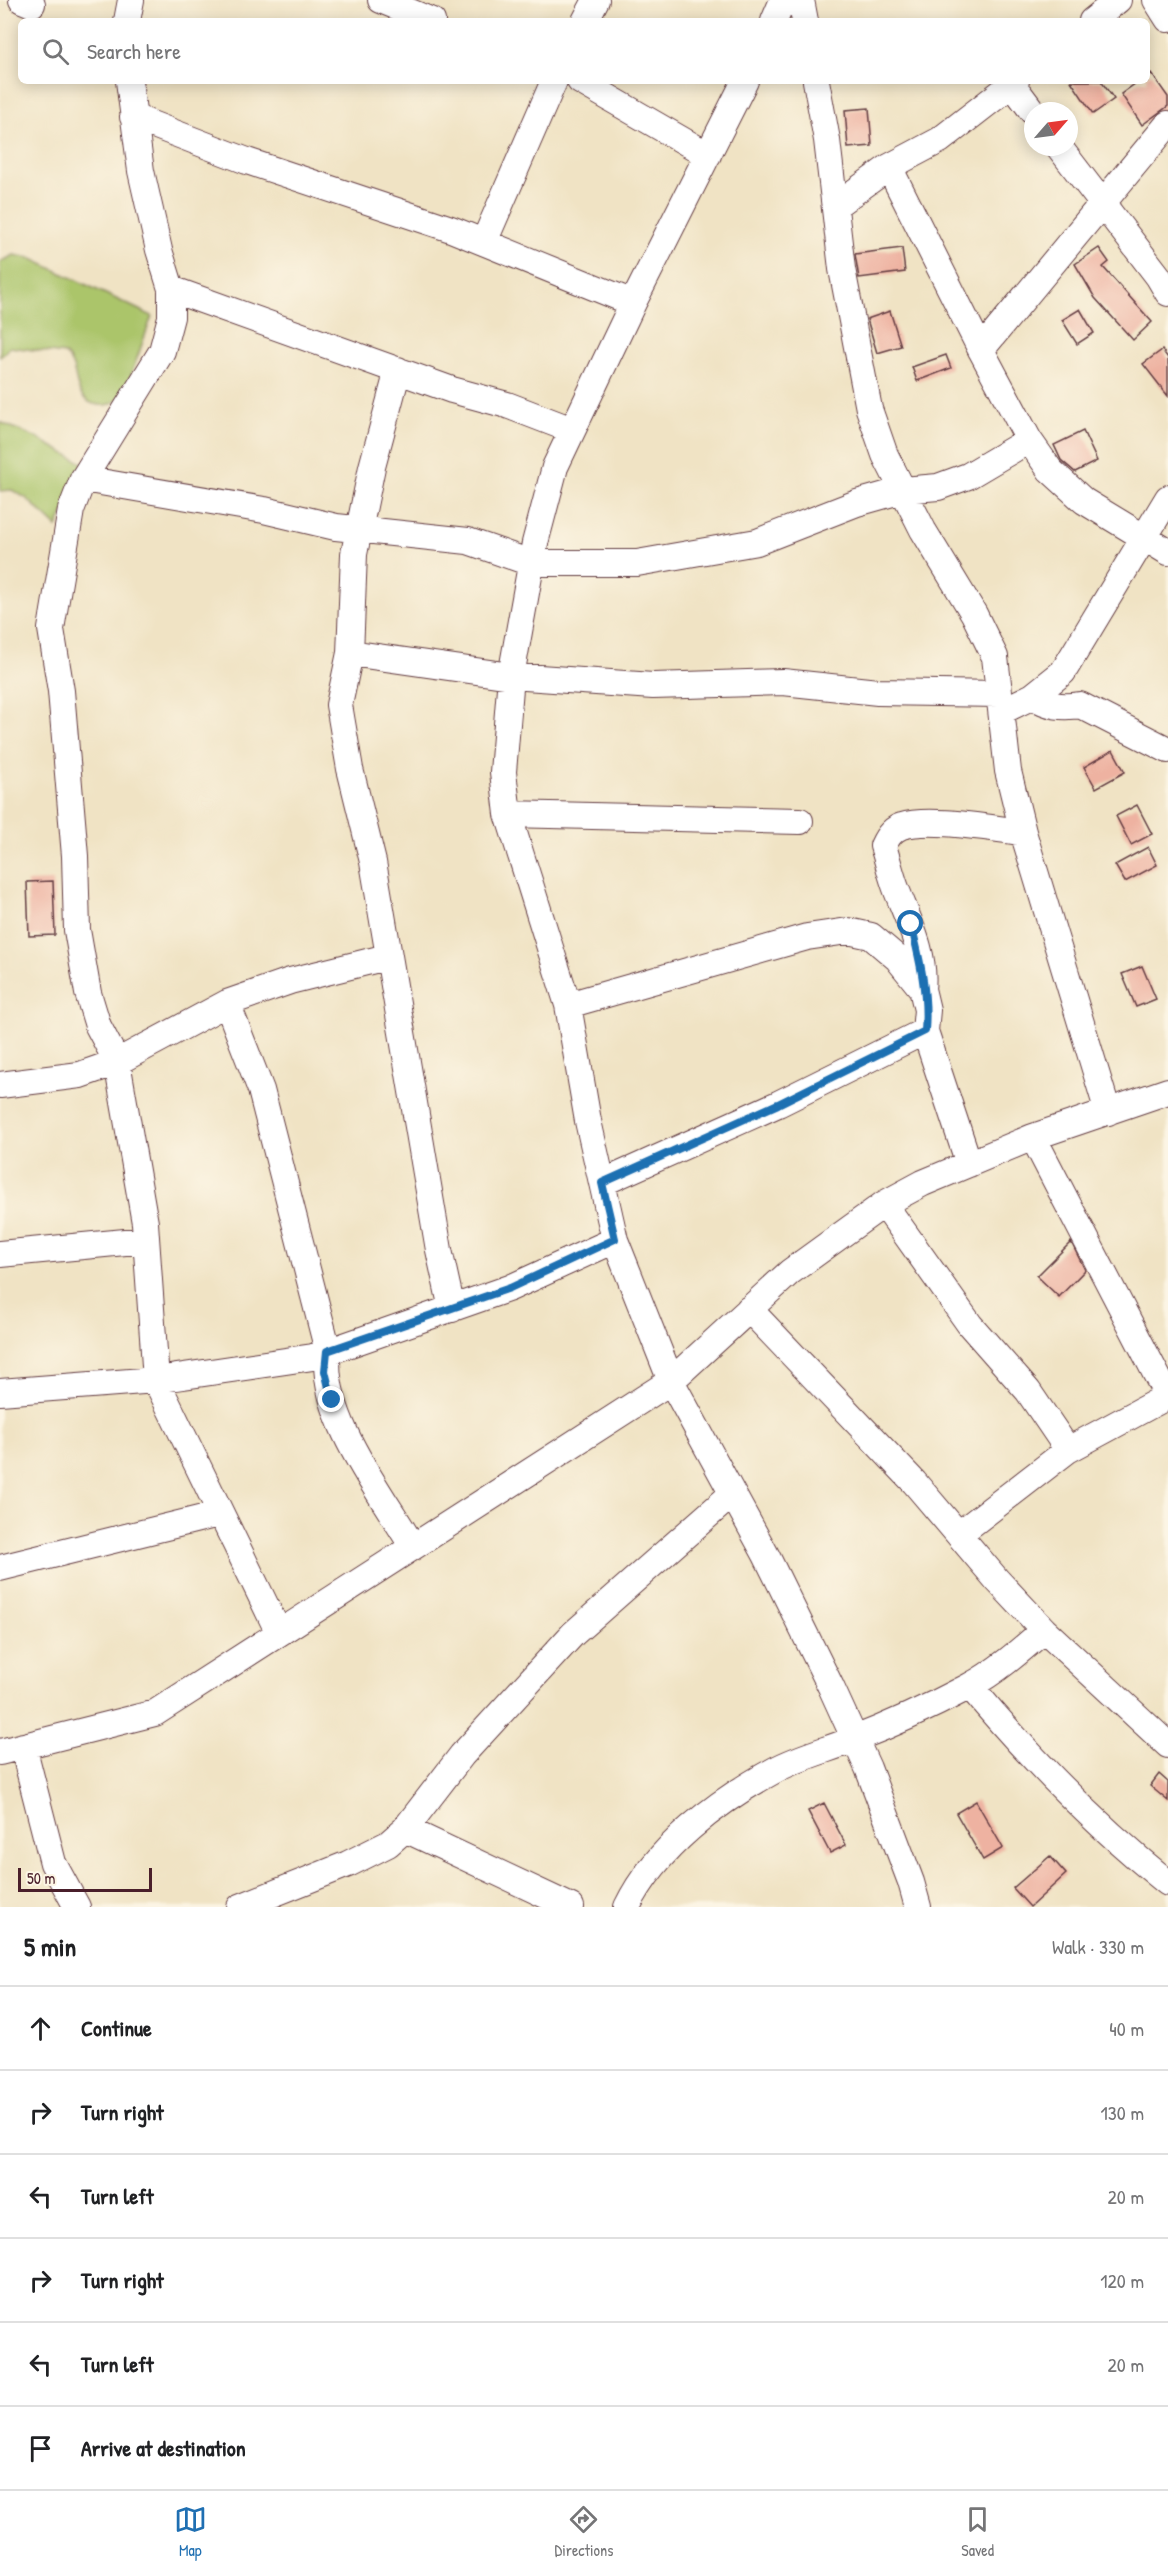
<!DOCTYPE html>
<html lang="en">
<head>
<meta charset="utf-8">
<style>
	:root { --surface:#fff; --page:#f2f2f2; --text:#202124; --muted:#757577; --line:#e0e0e0; --accent:#1f6fb2 }
	body { margin:0; font-family:"Patrick Hand",sans-serif; background:var(--page); color:var(--text) }
	.compass { position:absolute; left:1024px; top:102px; width:54px; height:54px; border-radius:50%; background:var(--surface); box-shadow:0 3px 15px #0003; rotate:62deg }
	.scale { position:absolute; left:18px; bottom:15px; width:134px; box-sizing:border-box; padding-left:6px; border:3px solid #4a1f2b; border-top:0; font-size:16px; line-height:21px; white-space:nowrap; color:#4a1f2b; -webkit-text-stroke:4px #fcf5e5; paint-order:stroke }
	.stop { position:absolute; width:18px; height:18px; margin:-14px; border:4px solid #1f6fb2; border-radius:50%; background:#fff }
	.stop.end { background:#1f6fb2; border-color:#fff; box-shadow:0 2px 6px #0008 }
	.list { margin:0; padding:0; list-style:none }
	h2 { display:flex; justify-content:space-between; align-items:center; height:78px; margin:0; padding:0 24px; font-size:26px }
	h2 small { font-size:20px; font-weight:400; color:var(--muted) }
	.list li { display:grid; grid-template-columns:39px 1fr auto; gap:18px; align-items:center; box-sizing:border-box; height:84px; padding:0 24px; border-top:2px solid var(--line) }
	.list b { display:block; font-size:22px; white-space:nowrap }
	.list em { font-size:20px; font-style:normal; color:var(--muted) }
	.icon { flex:none; width:33px; height:33px; fill:none; stroke:currentColor; stroke-width:2; stroke-linecap:round; stroke-linejoin:round }
	.map { position:relative; flex:none; width:1168px; height:1907px; overflow:hidden }
	.search { position:absolute; background:var(--surface); box-shadow:0 3px 15px #0003; left:18px; right:18px; top:18px; height:66px; display:flex; align-items:center; gap:15px; box-sizing:border-box; padding:0 21px; border-radius:9px; color:var(--muted); font-size:22px }
	.sheet { height:582px; background:var(--surface) }
	nav { display:flex; justify-content:space-around; align-items:center; box-sizing:border-box; height:84px; border-top:2px solid var(--line); background:var(--surface); font-size:16px; color:var(--muted) }
	nav a { display:grid; justify-items:center; gap:3px }
	nav .on { color:var(--accent) }
	.map>svg:first-child { display:block }
	.green { fill:#abc56b; stroke:#7a724b; stroke-width:1.5 }
	.building { fill:#eeb2a1 }
	.lines { fill:none; stroke-linecap:round; stroke-linejoin:round }
	.minor-casing { stroke:#633c42; stroke-width:28 }
	.minor { stroke:#fff; stroke-width:26 }
	.route { stroke:#1f6fb2; stroke-width:8 }
</style>
</head>
<body>
<div class="map">
<svg width="1168" height="1907" viewBox="0 0 1168 1907">
	<rect width="100%" height="100%" fill="#fcf5e5"/>
	<filter id="ink" filterUnits="userSpaceOnUse"><feTurbulence type="fractalNoise" baseFrequency=".0167" numOctaves="2"/><feDisplacementMap in="SourceGraphic" scale="12" xChannelSelector="R" yChannelSelector="G"/><feConvolveMatrix kernelMatrix="1 2 1 2 8 2 1 2 1" color-interpolation-filters="sRGB"/></filter>
	<filter id="wash" filterUnits="userSpaceOnUse"><feTurbulence type="fractalNoise" baseFrequency=".008" numOctaves="4" result="noise"/><feDisplacementMap in="SourceGraphic" scale="24" xChannelSelector="R" yChannelSelector="G"/><feGaussianBlur stdDeviation="1.35" result="paint"/><feColorMatrix in="noise" values="0 0 0 0 0 0 0 0 0 0 0 0 0 0 0 0 0 1.4 0 .05"/><feComposite in="paint" operator="in"/></filter>
	<g filter="url(#wash)">
		<rect width="100%" height="100%" fill="#f0e3c4"/>
		<path class="green" d="M14,255L30,258L152,316L124,395C114,403 107,408 94,404C70,396 81,369 65,354L10,347L0,357V262Z
			M0,422L37,438L86,465L57,527L26,498L12,490L0,491Z"/>
		<g id="blocks">
			<path class="building" d="M1151,73L1168,97V106L1142,125L1121,94L1139,81H1147V76Z
				M1071,81H1101L1114,99L1093,114Z
				M869,108L872,146L848,148L845,110Z
				M902,248L905,272L859,278L855,254Z
				M1099,248L1109,262L1103,267L1152,322L1133,340L1095,298L1075,264Z
				M1080,309L1094,333L1077,344L1062,320Z
				M890,311L901,346L877,353L867,319Z
				M1162,350L1168,358V396L1143,364Z
				M946,355L951,368L917,381L912,367Z
				M1083,431L1097,461L1075,472L1061,460L1054,445Z
				M1113,750L1125,772L1096,788L1084,767Z
				M1137,805L1152,834L1131,845L1116,816Z
				M1148,847L1157,865L1125,882L1115,865Z
				M53,881L55,935L29,936L27,882Z
				M1142,966L1156,999L1136,1007L1122,974Z
				M1071,1242L1085,1270L1059,1297L1037,1276Z
				M1159,1774L1168,1782V1801L1150,1786Z
				M976,1801L1003,1848L983,1860L956,1813Z
				M824,1803L846,1845L830,1853L808,1811Z
				M1050,1856L1066,1874L1030,1907L1013,1888Z"/>
		</g>
	</g>
	<g filter="url(#ink)">
		<use href="#blocks" fill-opacity="0" stroke="#633c42" stroke-width="1.5"/>
		<g class="lines">
			<defs>
				<path id="minor" d="M22,0L32,4
					M381,0L432,21
					M801,0L805,21
					M1156,0L1168,19
					M127,21L131,0
					M585,21L596,0
					M774,21L783,0
					M1092,21L1118,0
					M129,81L141,171L159,250L171,289V317L162,351L83,479L71,510L51,629L61,691L75,856L77,930L88,993L98,1026L117,1062L145,1223L156,1380L279,1633
					M580,81L708,155
					M745,81L633,303L555,467L535,543L511,676L503,772L508,814L568,1005L588,1121L615,1240L671,1381L766,1555L831,1687L868,1768L911,1882L918,1907
					M816,81L827,140L842,269L869,409L885,455L923,530L974,614L995,657L1008,771L1023,832L1108,1112
					M1012,84L1033,112
					M133,117L247,161L451,229L633,303
					M1059,147L1158,276L1168,293
					M889,167L981,350L1029,440L1050,470L1084,501L1168,552
					M835,206L889,167L940,140L1016,81
					M484,242L554,81
					M171,289L452,390L507,405L572,430
					M981,350L1168,124
					M398,370L372,467L354,554L350,653L339,705L350,769L373,862L439,1250L452,1309
					M83,479L264,510L336,527L468,541L531,563H637L757,542L857,503L903,490L938,487L968,476L1029,440
					M350,653L511,676L653,686L783,682L878,692L999,694
					M1033,696C1048,706 1062,708 1080,705L1168,750
					M1002,711L1033,696L1063,672L1168,498
					M508,814L800,821
					M922,989C926,955 909,922 897,891C891,876 888,861 883,846C887,837 892,829 902,826C929,817 993,829 1023,832
					M227,1003L261,1090L328,1351C319,1415 381,1493 413,1547
					M568,1005L807,937L848,931L871,936L897,958L922,989L927,1010L925,1031L969,1164
					M0,1085L80,1075L117,1062L227,1003L290,981L387,957
					M1033,1137L1168,1397
					M602,1183L778,1104L925,1031
					M884,1204L970,1325L1028,1391L1068,1450
					M0,1254L146,1240
					M749,1309L914,1482L997,1580L1044,1630L1168,1745
					M0,1392L156,1380L313,1357L510,1288L615,1240
					M959,1534L1068,1450L1168,1396
					M0,1568L219,1514
					M970,1686C1030,1758 1094,1824 1168,1883
					M23,1746L53,1863L77,1907
					M0,1752L155,1713L671,1381L790,1272L884,1204L923,1183L1033,1137L1168,1091
					M405,1829L571,1907
					M240,1907L348,1864L388,1844L405,1829L462,1755L573,1634L731,1495
					M627,1907C656,1847 718,1801 775,1770C799,1757 827,1750 852,1740C891,1725 930,1707 968,1687C996,1672 1020,1651 1044,1630"/>
			</defs>
			<use href="#minor" class="minor-casing"/>
			<use href="#minor" class="minor"/>
		</g>
	</g>
	<g class="lines" filter="url(#ink)">
		<path class="route" d="M332,1400L325,1371L327,1351L510,1288L615,1239L602,1183L778,1104L925,1031C928,994 920,960 911,924"/>
	</g>
</svg>
<svg class="compass" viewBox="-18 -18 36 36"><path d="M0-13l5 13h-10z" fill="#e53935"/><path d="M0 13l5-13h-10z" fill="#757577"/></svg>
<div class="scale">50 m</div>
<div class="stop" style="left:911px;top:924px"></div>
<div class="stop end" style="left:332px;top:1400px"></div>
<div class="search"><svg class="icon" aria-label="search" viewBox="0 0 24 24"><circle cx="10" cy="10" r="6"/><path d="M15 15l6 6"/></svg>Search here</div>
</div>
<section class="sheet">
<h2>5 min<small>Walk · 330 m</small></h2>
<ul class="list">
<li><svg class="icon" aria-label="ahead" viewBox="0 0 24 24"><path d="M12 20V5M6 11l6-6 6 6"/></svg><div><b>Continue</b></div><em>40 m</em></li>
<li><svg class="icon" aria-label="right" viewBox="0 0 24 24"><path d="M7 20v-9h11M14 6l5 5-5 5"/></svg><div><b>Turn right</b></div><em>130 m</em></li>
<li><svg class="icon" aria-label="left" viewBox="0 0 24 24"><path d="M17 20v-9H6M10 6l-5 5 5 5"/></svg><div><b>Turn left</b></div><em>20 m</em></li>
<li><svg class="icon" aria-label="right" viewBox="0 0 24 24"><path d="M7 20v-9h11M14 6l5 5-5 5"/></svg><div><b>Turn right</b></div><em>120 m</em></li>
<li><svg class="icon" aria-label="left" viewBox="0 0 24 24"><path d="M17 20v-9H6M10 6l-5 5 5 5"/></svg><div><b>Turn left</b></div><em>20 m</em></li>
<li><svg class="icon" aria-label="arrive" viewBox="0 0 24 24"><path d="M6 21V4h12l-3 4 3 4H6"/></svg><div><b>Arrive at destination</b></div></li>
</ul>
</section>
<nav>
<a class="on"><svg class="icon" aria-label="map" viewBox="0 0 24 24"><path d="M3 6l6-2 6 2 6-2v14l-6 2-6-2-6 2zM9 4v14M15 6v14"/></svg>Map</a>
<a><svg class="icon" aria-label="directions" viewBox="0 0 24 24"><path d="M12 3l9 9-9 9-9-9zM9 14v-3h6M13 9l2 2-2 2"/></svg>Directions</a>
<a><svg class="icon" aria-label="saved" viewBox="0 0 24 24"><path d="M7 4h10v16l-5-4-5 4z"/></svg>Saved</a>
</nav>
</body>
</html>
